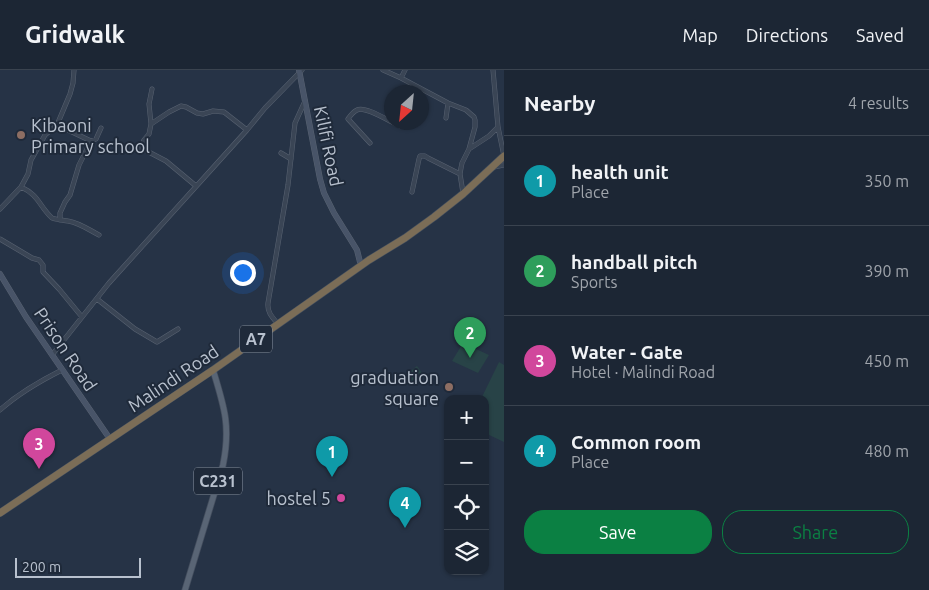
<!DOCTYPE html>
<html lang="en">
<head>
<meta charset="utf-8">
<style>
	:root { --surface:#1c2634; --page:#252e3c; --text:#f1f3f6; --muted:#a0a5ac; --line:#3a434f; --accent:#0b8043 }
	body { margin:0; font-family:Ubuntu,sans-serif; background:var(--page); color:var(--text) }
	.controls { position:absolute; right:15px; bottom:15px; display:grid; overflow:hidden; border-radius:10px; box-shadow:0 1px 4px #0004 }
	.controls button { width:45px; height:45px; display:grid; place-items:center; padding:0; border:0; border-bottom:1px solid var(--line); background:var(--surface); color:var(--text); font:25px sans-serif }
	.compass { position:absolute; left:384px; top:15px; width:45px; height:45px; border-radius:50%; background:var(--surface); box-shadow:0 1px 4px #0004; rotate:207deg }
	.scale { position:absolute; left:15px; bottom:12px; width:126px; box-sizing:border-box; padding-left:5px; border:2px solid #b8c1ce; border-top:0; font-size:14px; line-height:18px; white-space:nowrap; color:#b8c1ce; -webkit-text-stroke:4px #1f2a3a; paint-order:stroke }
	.you { position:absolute; left:242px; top:202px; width:18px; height:18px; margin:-12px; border:4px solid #fff; border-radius:50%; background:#1a73e8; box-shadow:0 0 0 8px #1a73e833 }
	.badge { display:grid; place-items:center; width:32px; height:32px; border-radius:50%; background:var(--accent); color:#fff; font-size:16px; font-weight:700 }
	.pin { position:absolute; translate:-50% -41px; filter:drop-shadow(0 1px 2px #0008) }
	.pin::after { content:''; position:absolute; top:26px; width:18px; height:15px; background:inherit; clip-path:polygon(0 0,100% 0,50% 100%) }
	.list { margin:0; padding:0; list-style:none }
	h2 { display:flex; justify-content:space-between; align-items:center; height:65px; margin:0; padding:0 20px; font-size:21px }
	h2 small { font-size:16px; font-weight:400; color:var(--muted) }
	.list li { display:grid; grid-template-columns:32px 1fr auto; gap:15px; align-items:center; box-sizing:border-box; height:90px; padding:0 20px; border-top:1px solid var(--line) }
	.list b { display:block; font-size:19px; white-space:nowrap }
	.list p { margin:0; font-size:16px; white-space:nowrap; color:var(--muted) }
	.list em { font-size:16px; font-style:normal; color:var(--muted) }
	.actions { display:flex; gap:10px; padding:15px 20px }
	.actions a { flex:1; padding:11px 0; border:1px solid var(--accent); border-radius:20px; text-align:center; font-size:18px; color:var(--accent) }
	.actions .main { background:var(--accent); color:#fff }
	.icon { flex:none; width:28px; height:28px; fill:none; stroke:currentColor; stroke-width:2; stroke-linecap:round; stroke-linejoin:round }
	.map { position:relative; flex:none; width:504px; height:520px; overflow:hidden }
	header { display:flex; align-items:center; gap:30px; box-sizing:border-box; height:70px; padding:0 25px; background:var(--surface); border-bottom:1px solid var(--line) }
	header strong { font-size:24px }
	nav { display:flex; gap:28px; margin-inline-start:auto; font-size:18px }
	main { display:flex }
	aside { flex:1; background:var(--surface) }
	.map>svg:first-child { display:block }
	.green { fill:#284347 }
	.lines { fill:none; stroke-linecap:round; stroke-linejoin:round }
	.street-casing { stroke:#596372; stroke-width:5 }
	.secondary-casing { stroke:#596372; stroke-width:6 }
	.primary-casing { stroke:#444e5e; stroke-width:7 }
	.highway-casing { stroke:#45505f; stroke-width:8 }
	.street { stroke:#3a4555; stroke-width:4 }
	.secondary { stroke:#485468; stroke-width:5 }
	.primary { stroke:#596575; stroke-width:5.5 }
	.highway { stroke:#7b6d57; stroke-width:7 }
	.education-dot { fill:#8d6e63; stroke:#1f2a3a; stroke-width:2 }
	.hotel-dot { fill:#d1479c; stroke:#1f2a3a; stroke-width:2 }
	.labels { text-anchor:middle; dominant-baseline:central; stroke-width:4; stroke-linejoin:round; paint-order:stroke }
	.shield { fill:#1f2a3a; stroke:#8a94a2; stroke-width:1 }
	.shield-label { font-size:16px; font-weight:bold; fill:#b8c1ce }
	.poi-label { font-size:18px; fill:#b8c1ce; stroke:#1f2a3a; text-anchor:end }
	.street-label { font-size:18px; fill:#b8c1ce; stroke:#1f2a3a }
</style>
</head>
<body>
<header>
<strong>Gridwalk</strong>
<nav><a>Map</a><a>Directions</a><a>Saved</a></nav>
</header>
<main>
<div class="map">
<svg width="504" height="520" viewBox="0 0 504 520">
	<rect width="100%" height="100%" fill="#263346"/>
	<path class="green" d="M463,273L489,285L478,303L452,291Z
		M499,292L504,295V372L485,363V329H481Z
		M417,296L422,303L408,315L402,308Z"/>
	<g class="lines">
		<defs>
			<path id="street" d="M383,0L401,8L448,33L466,40L474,47L475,50V57L469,79L462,93L461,98L460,104L463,123
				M493,0L498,57L504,86
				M401,8L405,0
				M446,48L448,33
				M392,52L400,56L405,52
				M151,54L149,34L152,19
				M57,55L91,71L96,69L101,58
				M370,73L348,49C350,46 353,42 357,40C364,36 384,48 392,52
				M469,79L489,66L498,57
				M281,83L291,89
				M494,97L504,95
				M196,116L166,91L141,78L144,70L149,64L151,54L169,42L181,36L186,37L197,43L203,44L213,41L224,42L247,60
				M21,117C39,125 39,136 52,148C57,150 63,150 68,151C80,153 89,160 99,165
				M412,122L419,89L420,86H425L428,88L460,104
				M0,139L21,117L28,104L31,90L35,83L45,65L57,55L70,24L73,13L74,0
				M60,150V143L65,132L70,125L79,95L91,71
				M0,169L32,188L39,190L43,195V202L59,219L82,247
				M97,229L135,259L157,272L178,259
				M278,254C272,247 267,242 268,233L288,115L295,53L305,31
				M52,285L109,213L247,60L265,38L302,0
				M0,340C19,323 40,311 62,300"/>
			<path id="secondary" d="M299,0L320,109L324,123L334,143L357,180L361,196
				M0,204L26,247L110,369"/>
			<path id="primary" d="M185,520L223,395C231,356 224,336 213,300"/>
			<path id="highway" d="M0,443L213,300L369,190L405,168L434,147L463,124L504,86"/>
		</defs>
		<use href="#street" class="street-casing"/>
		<use href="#secondary" class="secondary-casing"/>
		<use href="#primary" class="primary-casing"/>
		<use href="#highway" class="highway-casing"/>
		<use href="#street" class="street"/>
		<use href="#secondary" class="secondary"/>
		<use href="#primary" class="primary"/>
		<use href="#highway" class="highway"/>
	</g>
	<g class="education-dot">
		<circle cx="21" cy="65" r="5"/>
		<circle cx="449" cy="317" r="5"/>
	</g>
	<circle class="hotel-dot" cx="341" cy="428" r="5"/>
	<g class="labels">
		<g class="shield">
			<rect x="240" y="255.5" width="32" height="27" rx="4"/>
			<rect x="194" y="397.5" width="48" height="27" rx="4"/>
		</g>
		<g class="shield-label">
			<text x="256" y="269">A7</text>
			<text x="218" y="411">C231</text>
		</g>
		<g class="poi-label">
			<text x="31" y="55" text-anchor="start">Kibaoni<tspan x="31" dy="21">Primary school</tspan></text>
			<text x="439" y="307">graduation<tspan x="439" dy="21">square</tspan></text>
			<text x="331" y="428">hostel 5</text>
		</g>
		<g class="street-label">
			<text transform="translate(329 76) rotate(78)">Kilifi Road</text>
			<text transform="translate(66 279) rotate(56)">Prison Road</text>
			<text transform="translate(173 308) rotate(-34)">Malindi Road</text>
		</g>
	</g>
</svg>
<div class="controls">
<button>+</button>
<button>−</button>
<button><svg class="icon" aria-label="locate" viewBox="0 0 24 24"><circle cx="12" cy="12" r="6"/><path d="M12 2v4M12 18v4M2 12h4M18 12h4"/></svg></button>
<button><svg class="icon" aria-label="layers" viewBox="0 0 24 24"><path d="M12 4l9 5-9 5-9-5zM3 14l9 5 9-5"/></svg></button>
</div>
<svg class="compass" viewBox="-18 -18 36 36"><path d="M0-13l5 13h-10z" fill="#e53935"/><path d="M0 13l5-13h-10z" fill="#a0a5ac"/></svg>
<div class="scale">200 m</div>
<div class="you"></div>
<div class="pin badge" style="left:332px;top:407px;background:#0f9aa8">1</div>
<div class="pin badge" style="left:470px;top:288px;background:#2e9e5b">2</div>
<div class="pin badge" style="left:39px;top:399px;background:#d1479c">3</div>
<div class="pin badge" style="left:405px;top:458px;background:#0f9aa8">4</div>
</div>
<aside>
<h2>Nearby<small>4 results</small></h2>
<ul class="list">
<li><span class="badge" style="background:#0f9aa8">1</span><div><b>health unit</b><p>Place</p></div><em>350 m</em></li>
<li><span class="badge" style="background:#2e9e5b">2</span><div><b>handball pitch</b><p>Sports</p></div><em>390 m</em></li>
<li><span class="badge" style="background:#d1479c">3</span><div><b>Water - Gate</b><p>Hotel · Malindi Road</p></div><em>450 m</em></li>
<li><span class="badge" style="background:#0f9aa8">4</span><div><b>Common room</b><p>Place</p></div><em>480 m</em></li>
</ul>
<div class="actions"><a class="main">Save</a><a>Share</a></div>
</aside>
</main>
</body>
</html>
